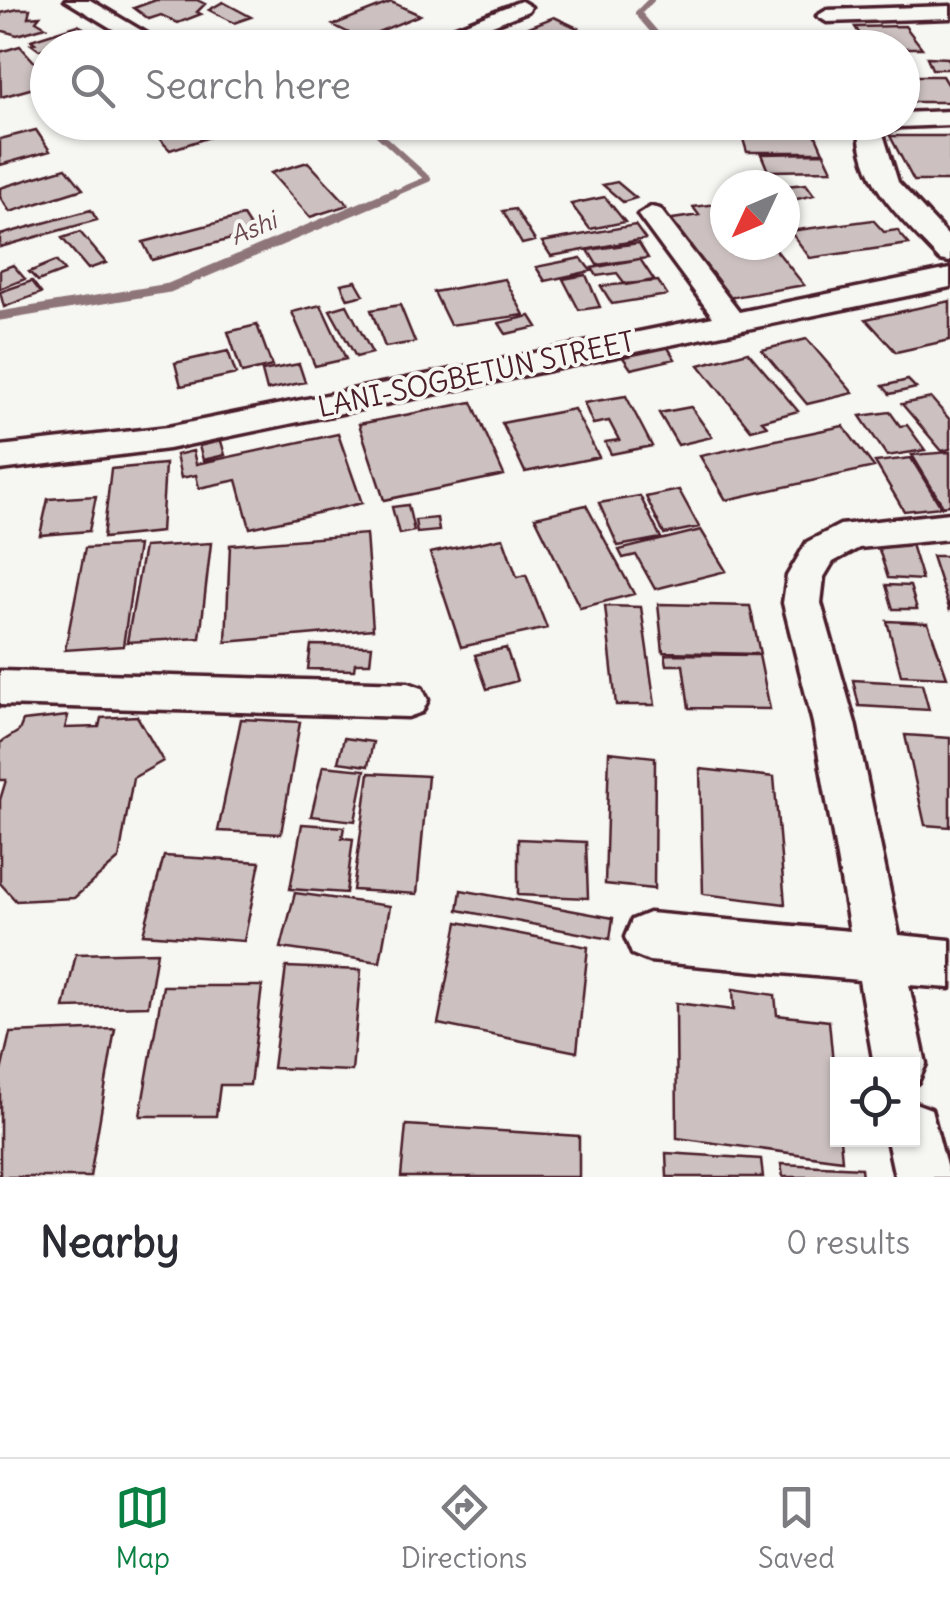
<!DOCTYPE html>
<html lang="en">
<head>
<meta charset="utf-8">
<style>
	:root { --surface:#fff; --page:#f2f2f3; --text:#2b2b33; --muted:#7c7c81; --line:#e1e1e2; --accent:#0b8043 }
	body { margin:0; font-family:Delius,sans-serif; background:var(--page); color:var(--text) }
	.controls { position:absolute; right:30px; bottom:30px; display:grid; overflow:hidden; border-radius:0px; box-shadow:0 2px 8px #0004 }
	.controls button { width:90px; height:90px; display:grid; place-items:center; padding:0; border:0; border-bottom:2px solid var(--line); background:var(--surface); color:var(--text); font:50px sans-serif }
	.compass { position:absolute; left:710px; top:170px; width:90px; height:90px; border-radius:50%; background:var(--surface); box-shadow:0 2px 8px #0004; rotate:226deg }
	.list { margin:0; padding:0; list-style:none }
	h2 { display:flex; justify-content:space-between; align-items:center; height:130px; margin:0; padding:0 40px; font-size:42px }
	h2 small { font-size:32px; font-weight:400; color:var(--muted) }
	.icon { flex:none; width:55px; height:55px; fill:none; stroke:currentColor; stroke-width:2; stroke-linecap:round; stroke-linejoin:round }
	.map { position:relative; flex:none; width:950px; height:1177px; overflow:hidden }
	.search { position:absolute; background:var(--surface); box-shadow:0 2px 8px #0004; left:30px; right:30px; top:30px; height:110px; display:flex; align-items:center; gap:25px; box-sizing:border-box; padding:0 35px; border-radius:55px; color:var(--muted); font-size:38px }
	.sheet { height:280px; background:var(--surface) }
	nav { display:flex; justify-content:space-around; align-items:center; box-sizing:border-box; height:140px; border-top:2px solid var(--line); background:var(--surface); font-size:28px; color:var(--muted) }
	nav a { display:grid; justify-items:center; gap:5px }
	nav .on { color:var(--accent) }
	.map>svg:first-child { display:block }
	.lines { fill:none; stroke-linecap:round; stroke-linejoin:round }
	.stream-far1 { stroke:#8e747a; stroke-width:6 }
	.stream { stroke:#8e747a; stroke-width:9 }
	.building { fill:#ccc1c0; stroke:#4a1f2b; stroke-width:2.5 }
	.minor-casing { stroke:#4a1f2b; stroke-width:7 }
	.minor { fill:#f6f6f2; fill-rule:evenodd }
	.labels { text-anchor:middle; dominant-baseline:central; stroke-width:8; stroke-linejoin:round; paint-order:stroke }
	.far-water-label { font-size:25px; font-style:italic; fill:#6c4a52; stroke:#f6f6f2 }
	.street-label { font-size:28px; fill:#4a1f2b; stroke:#f6f6f2 }
</style>
</head>
<body>
<div class="map">
<svg width="950" height="1177" viewBox="0 0 950 1177">
	<rect width="100%" height="100%" fill="#f6f6f2"/>
	<filter id="ink" filterUnits="userSpaceOnUse"><feTurbulence type="fractalNoise" baseFrequency=".01" numOctaves="2"/><feDisplacementMap in="SourceGraphic" scale="20" xChannelSelector="R" yChannelSelector="G"/><feConvolveMatrix kernelMatrix="1 2 1 2 8 2 1 2 1" color-interpolation-filters="sRGB"/></filter>
	<g filter="url(#ink)">
		<g class="lines">
			<path class="stream-far1" d="M651,0L638,13L668,48
				M388,196L428,179L374,130L392,122"/>
			<path class="stream" d="M0,316L169,288L394,193"/>
		</g>
		<path class="building" d="M156,0H197L205,4L197,12L201,14L178,23L161,15L149,19L134,8Z
			M223,2L251,17L234,23L209,10Z
			M391,2L420,15L361,39L333,25Z
			M18,9H30L28,17L40,16L36,21L46,27L17,35L0,30L1,13Z
			M554,17L620,48H567L526,28Z
			M78,25L100,37L97,45L89,48L80,42L74,44L79,48L53,46L39,50L31,44L35,43L31,40Z
			M905,26L922,48H869L855,27Z
			M20,46L48,77V84L1,97L0,52Z
			M927,57L948,58L950,69H932Z
			M902,76H942L950,89V102H902Z
			M162,122H195L210,137L170,150L148,127Z
			M740,129H813L823,152H747Z
			M36,130L50,151L0,165V139Z
			M890,136H950V181H914Z
			M824,153L832,170L768,171L761,154Z
			M308,162L348,205L310,217L271,173Z
			M66,168L83,189L10,212L0,197V188Z
			M617,182L636,198L623,202L603,185Z
			M806,184L814,195L785,202V186Z
			M605,197L625,222L590,229L571,204Z
			M725,203V245H772L804,285L722,299L666,220L699,215L693,207Z
			M515,209L535,241L522,244L503,211Z
			M91,210L97,220L0,247V235Z
			M243,216L254,233L152,260L143,242Z
			M873,220L884,232L897,230L909,244L810,258L790,231Z
			M635,225L645,239L551,256L542,242Z
			M80,232L106,263L88,269L62,238Z
			M639,243L648,258L597,265L588,250Z
			M581,258L591,271L545,281L536,267Z
			M640,259L654,280L626,285L617,273L597,276L592,268Z
			M56,261L64,271L38,281L29,272Z
			M13,265L25,279L0,289V270Z
			M586,275L600,307L579,310L563,279Z
			M505,279L524,315L450,325L434,292Z
			M32,281L41,293L4,307L0,292Z
			M356,281L364,295L348,299L341,284Z
			M658,281L667,295L612,304L601,286Z
			M950,301V340L896,352L866,319Z
			M321,305L346,359L315,366L292,312Z
			M347,305L372,353L356,357L330,310Z
			M400,305L415,342L385,347L371,310Z
			M530,316L537,327L506,334L499,323Z
			M257,325L272,366L242,373L228,332Z
			M807,339L853,393L807,404L762,350Z
			M667,346L675,359L631,369L622,356Z
			M228,351L236,374L181,386L175,363Z
			M748,352L798,411L762,421L767,426L751,430L699,365Z
			M299,364L305,382L267,390L262,371Z
			M908,380L916,388L890,394L883,386Z
			M626,396L652,446L611,454L605,442L619,440L609,421L593,424L584,403Z
			M931,398L950,420V449L942,451L902,404Z
			M472,402L504,475L384,500L359,424Z
			M691,407L712,437L678,445L659,413Z
			M574,409L599,457L525,472L502,423Z
			M890,412L900,426L907,425L925,450L887,456L860,416Z
			M843,426L874,467L726,500L700,456Z
			M338,434L362,503L250,528L237,480L199,488L196,475L181,478L176,455L193,451L196,464Z
			M221,441L225,455L203,460L199,446Z
			M950,452V505L943,506L912,455Z
			M911,458L941,507L904,511L875,462Z
			M165,464L161,532L103,538L111,469Z
			M679,490L699,527L664,534L646,497Z
			M96,496L89,531L40,535L48,499Z
			M640,496L661,538L618,546L599,503Z
			M408,505L414,531L399,534L392,507Z
			M586,505L634,594L580,608L535,517Z
			M437,518L439,531L417,533L415,520Z
			M701,530L726,571L655,589L636,555L623,558L619,550Z
			M366,534L373,629L226,642L230,545Z
			M503,538L517,577L526,575L547,628L461,647L430,553Z
			M876,540L910,541L922,580L888,578Z
			M211,543L200,638L127,642L144,547Z
			M138,545L123,646L65,650L85,548Z
			M932,556H950V611Z
			M886,585L910,586L917,609H893Z
			M658,604L750,606L760,654L663,652Z
			M605,606L641,607L655,705H616Z
			M887,621L928,623L947,677L901,675Z
			M311,645L372,646L370,663H355L354,670L308,669Z
			M506,648L517,681L487,689L475,655Z
			M665,654L759,655L770,709L689,708L683,665H667Z
			M853,680L922,684L929,710L859,706Z
			M68,716L65,728L99,727L101,718L137,716L163,761L133,778L119,859L74,898L16,901L0,883V800L6,780H0V743L19,731L23,721Z
			M241,719L300,722L281,834L218,831Z
			M905,735L950,738V827L925,825Z
			M344,738L373,742L368,766L338,762Z
			M609,752L655,757L654,889L605,884Z
			M323,766L365,770L355,821L311,816Z
			M700,769L774,777L785,904L703,894Z
			M369,773L428,776L417,894L353,890Z
			M302,824L344,827L342,838L353,839L346,893L290,889Z
			M518,839L586,842L588,898L518,895Z
			M164,856L260,862L244,941L143,934Z
			M461,890L613,918L610,939L458,910Z
			M295,893L390,906L380,962L281,948Z
			M458,922L588,947L577,1052L438,1024Z
			M157,952L148,1006L64,1008L76,954Z
			M286,967L361,970L352,1071L273,1068Z
			M163,986H262L250,1085H220L216,1116H140Z
			M733,989L775,995L777,1015L829,1021L842,1160L677,1138L676,1003L734,1010Z
			M115,1029L90,1177H0V1076L10,1033Z
			M406,1125L579,1136V1177H401Z
			M666,1153L761,1159L763,1177H667Z
			M781,1164L861,1168L862,1177H783Z"/>
		<g class="lines">
			<defs>
				<path id="minor" d="M65,0H90L171,48H144Z
					M521,1L531,7L528,11L434,48H403Z
					M950,6V18L827,22L817,16L827,10Z
					M950,111V125L900,127L883,134L898,182L950,238V262L940,260C904,221 862,187 859,130L869,122H902V113Z
					M651,207L660,209L739,312L950,269V287L168,449L0,470V446L168,427L713,317L638,215Z
					M950,513V539L859,548L833,562L824,577L821,603L855,723L899,935L950,940V988L909,985L926,1064L918,1082L912,1085V1064H874L859,980L649,961L632,954L625,937L632,920L649,913L850,931L813,723L783,603L787,576L807,542L840,525Z
					M0,671L408,683L422,688L428,700L422,712L408,717L0,705Z
					M912,1102L931,1109L949,1177H895L887,1140H912Z"/>
			</defs>
			<use href="#minor" class="minor-casing"/>
			<use href="#minor" class="minor"/>
		</g>
	</g>
	<g class="labels">
		<g class="far-water-label">
			<text transform="translate(253 228) rotate(-23)">Ashi</text>
		</g>
		<g class="street-label">
			<text transform="translate(476 374) rotate(-12)">LANI-SOGBETUN STREET</text>
		</g>
	</g>
</svg>
<div class="controls">
<button><svg class="icon" aria-label="locate" viewBox="0 0 24 24"><circle cx="12" cy="12" r="6"/><path d="M12 2v4M12 18v4M2 12h4M18 12h4"/></svg></button>
</div>
<svg class="compass" viewBox="-18 -18 36 36"><path d="M0-13l5 13h-10z" fill="#e53935"/><path d="M0 13l5-13h-10z" fill="#7c7c81"/></svg>
<div class="search"><svg class="icon" aria-label="search" viewBox="0 0 24 24"><circle cx="10" cy="10" r="6"/><path d="M15 15l6 6"/></svg>Search here</div>
</div>
<section class="sheet">
<h2>Nearby<small>0 results</small></h2>
<ul class="list">
</ul>
</section>
<nav>
<a class="on"><svg class="icon" aria-label="map" viewBox="0 0 24 24"><path d="M3 6l6-2 6 2 6-2v14l-6 2-6-2-6 2zM9 4v14M15 6v14"/></svg>Map</a>
<a><svg class="icon" aria-label="directions" viewBox="0 0 24 24"><path d="M12 3l9 9-9 9-9-9zM9 14v-3h6M13 9l2 2-2 2"/></svg>Directions</a>
<a><svg class="icon" aria-label="saved" viewBox="0 0 24 24"><path d="M7 4h10v16l-5-4-5 4z"/></svg>Saved</a>
</nav>
</body>
</html>
